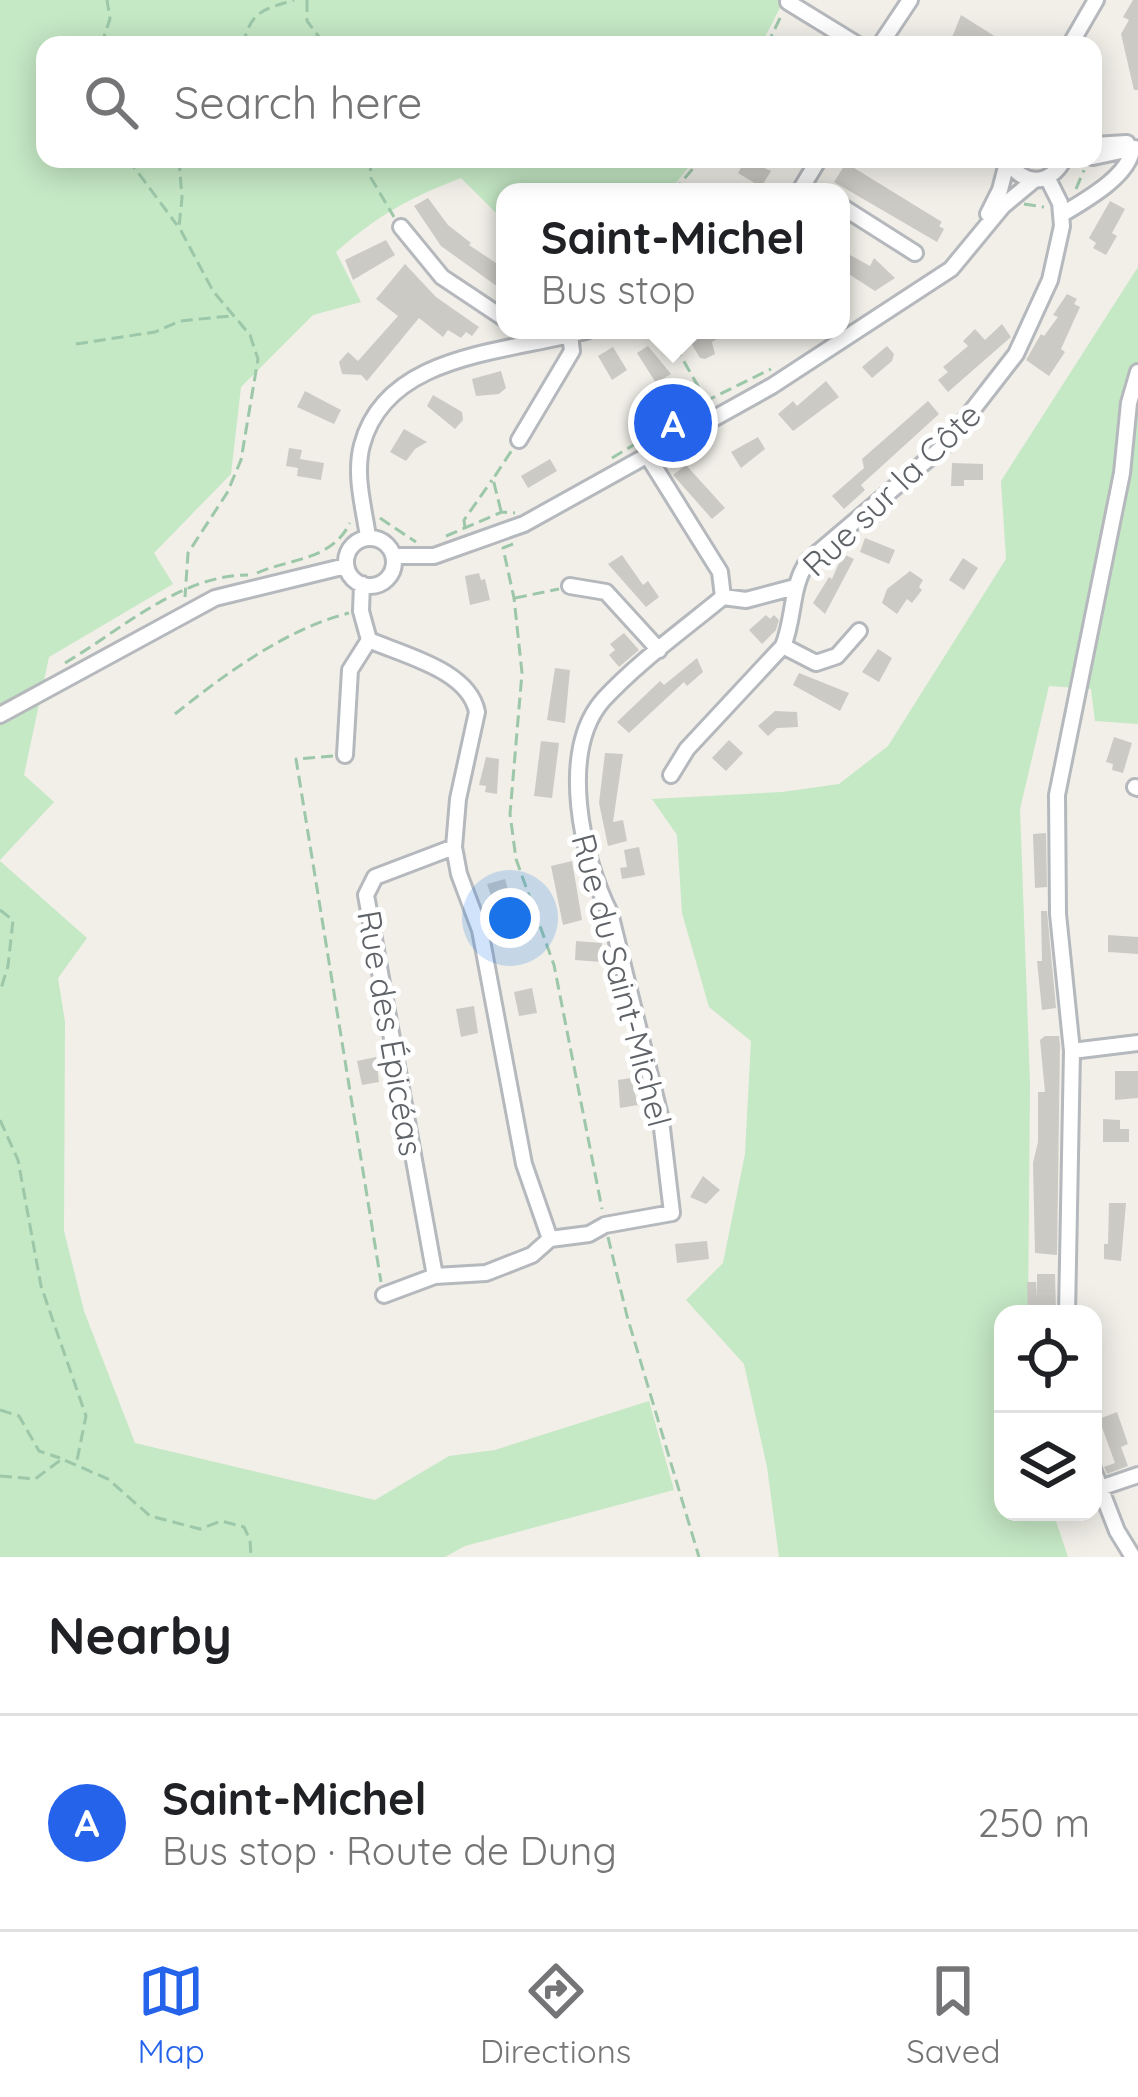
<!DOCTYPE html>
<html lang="en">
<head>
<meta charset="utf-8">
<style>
	:root { --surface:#fff; --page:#f2f2f2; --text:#202124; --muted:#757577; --line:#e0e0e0; --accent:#2563eb }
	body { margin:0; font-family:Quicksand,sans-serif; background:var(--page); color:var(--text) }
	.controls { position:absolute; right:36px; bottom:36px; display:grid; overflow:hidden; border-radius:24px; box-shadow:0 6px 30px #0003 }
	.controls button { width:108px; height:108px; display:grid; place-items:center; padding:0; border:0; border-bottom:3px solid var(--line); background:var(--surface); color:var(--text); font:60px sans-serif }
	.you { position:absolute; left:510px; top:918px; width:42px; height:42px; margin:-30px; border:9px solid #fff; border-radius:50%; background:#1a73e8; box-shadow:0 0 0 18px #1a73e833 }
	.badge { display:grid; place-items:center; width:78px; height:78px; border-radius:50%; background:var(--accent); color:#fff; font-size:39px; font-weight:700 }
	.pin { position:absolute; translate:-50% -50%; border:6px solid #fff; box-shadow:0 3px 12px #0006 }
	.popup { position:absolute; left:496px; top:183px; width:354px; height:156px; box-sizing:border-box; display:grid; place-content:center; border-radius:24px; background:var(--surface); filter:drop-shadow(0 3px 9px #0005); font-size:39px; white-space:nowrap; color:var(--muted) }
	.popup b { font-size:45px; color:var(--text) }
	.popup::after { content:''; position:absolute; left:50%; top:100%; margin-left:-24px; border:24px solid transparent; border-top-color:var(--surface) }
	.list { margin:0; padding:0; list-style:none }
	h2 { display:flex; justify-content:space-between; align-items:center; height:156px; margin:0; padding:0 48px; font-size:51px }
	h2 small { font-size:39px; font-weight:400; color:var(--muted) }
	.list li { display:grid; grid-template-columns:78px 1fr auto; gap:36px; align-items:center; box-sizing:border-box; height:216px; padding:0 48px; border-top:3px solid var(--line) }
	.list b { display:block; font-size:45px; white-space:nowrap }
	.list p { margin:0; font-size:39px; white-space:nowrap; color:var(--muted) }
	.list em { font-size:39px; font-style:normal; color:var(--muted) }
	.icon { flex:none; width:66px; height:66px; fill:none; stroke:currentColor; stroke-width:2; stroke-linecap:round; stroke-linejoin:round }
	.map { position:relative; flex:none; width:1138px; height:1557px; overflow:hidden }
	.search { position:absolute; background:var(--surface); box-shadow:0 6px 30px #0003; left:36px; right:36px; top:36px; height:132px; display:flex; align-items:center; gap:30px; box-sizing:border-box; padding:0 42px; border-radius:24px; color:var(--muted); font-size:45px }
	.sheet { height:372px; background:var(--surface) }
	nav { display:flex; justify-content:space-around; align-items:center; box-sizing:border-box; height:168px; border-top:3px solid var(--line); background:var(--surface); font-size:33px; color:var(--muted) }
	nav a { display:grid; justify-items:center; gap:6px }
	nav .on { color:var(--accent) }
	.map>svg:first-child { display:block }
	.green { fill:#c5e8c5 }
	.building { fill:#cccac5 }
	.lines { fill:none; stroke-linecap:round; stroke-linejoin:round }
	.minor-casing { stroke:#b5b8bc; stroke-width:20 }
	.path { stroke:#9cc7a9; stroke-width:3; stroke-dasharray:12 6; stroke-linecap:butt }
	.minor { stroke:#fff; stroke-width:14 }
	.labels { text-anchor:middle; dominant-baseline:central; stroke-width:10; stroke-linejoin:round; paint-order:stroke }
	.street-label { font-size:33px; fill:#5f6368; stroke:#fff }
</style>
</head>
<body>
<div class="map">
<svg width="1138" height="1557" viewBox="0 0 1138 1557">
	<rect width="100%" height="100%" fill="#f1efe8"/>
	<path class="green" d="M0,0H784L761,45H45V159H695L669,192H505V222L461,178C409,198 378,215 336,252L361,302L313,315L241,387L231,474L154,553L173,584L49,657L24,775L54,802L0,860Z
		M1138,267V724L1095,721L1091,689L1049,686L1020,809L1030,1083L1028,1314H1003V1512H1053L1068,1557H779L767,1467L744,1364L686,1300L723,1263L745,1154L751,1041L709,1007L682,913L677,835L652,799L782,792L839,784L888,746L1006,559L1001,481Z
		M0,861L87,938L58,978L65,1022L64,1231L84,1311L135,1443L375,1500L449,1456L495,1450L649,1401L674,1490L465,1546L445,1557H0Z"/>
	<path class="building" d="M1133,0H1138V90H1134L1121,34L1129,20L1123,17Z
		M961,15L996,37L991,45H959L951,40Z
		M746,159L771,171L761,187L738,173Z
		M846,163L942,222L939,226L944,229L937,242L834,182Z
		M428,198L448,225L471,243L469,245L505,269V292L441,246L414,206Z
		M1110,201L1125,209L1112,233L1117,236L1106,255L1093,248L1096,243L1089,238Z
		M386,240L395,255L353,280L345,260Z
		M841,250L870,266L874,258L895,278L875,291L841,269Z
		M405,264L436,297L479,327L472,336L466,332L461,338L448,330L443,337L419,318L367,381L361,375L342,374L339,362L348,352L358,361L398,316L376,299Z
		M1067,294L1077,299L1074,304L1080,307L1061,349L1065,352L1049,376L1026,360L1041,334L1044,336L1058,317L1053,315Z
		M1002,324L1011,337L948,392L938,380L948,372L943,367L968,346L963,341L975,329L985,340Z
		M698,330H732L712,342L715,354L705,359L700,358L687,336Z
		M648,346L671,374L656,383L637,353Z
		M887,346L894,354L892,361L872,378L862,367Z
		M613,347L627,370L612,380L598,356Z
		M501,371L506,388L499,394L476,396L472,379Z
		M826,381L839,397L793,431L778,414L793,401L797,406Z
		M305,391L341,410L334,424L297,407Z
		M433,395L462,412L463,420L455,429L427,406Z
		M928,401L939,414L861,485L865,490L844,509L832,496L864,468L862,459Z
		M404,429L427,442L415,449L406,461L390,452Z
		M758,437L765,449L741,468L731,452Z
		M289,448L302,450L300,459L324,463L321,480L297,476L298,468L286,466Z
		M550,459L557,471L528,488L521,476Z
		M952,463L983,464V480H964V486H951Z
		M686,465L725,508L712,519L673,475Z
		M865,538L895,550L889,564L860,552Z
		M843,554L854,559L825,614L813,603L829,577L832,579Z
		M622,555L643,585L648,581L659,597L646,607L608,564Z
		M963,558L978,568L964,590L949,580Z
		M910,571L923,580L919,587L922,590L912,603L907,599L897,614L882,603L887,589Z
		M479,573L481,580L485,579L490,600L470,605L465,576Z
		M766,615L770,619L774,615L779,620L776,630L762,644L749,630Z
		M624,633L639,650L619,667L609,655L615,650L610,644Z
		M878,649L892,658L879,682L862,672Z
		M697,658L703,672L687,686L684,682L629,733L617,722L660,681L664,685Z
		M555,668L570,670L565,723L547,720Z
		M799,673L849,693L840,711L793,685Z
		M775,711L797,712L798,727L777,728L768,736L758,726Z
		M1114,737L1132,743L1123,773L1112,770L1113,764L1106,762Z
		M729,740L743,753L726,771L712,758Z
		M541,741L559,743L552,798L534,796Z
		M605,753L623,754L613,822L623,820L627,841L608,846L599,803Z
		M486,757L499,759L497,794L485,792L486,786L479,785Z
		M1046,833L1047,887L1035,888L1033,834Z
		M639,847L645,875L622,879L620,868L627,867L624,850Z
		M572,861L582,920L563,925L551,866Z
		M505,879L512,905L496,910L487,884Z
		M1041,911H1047L1056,1008L1042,1010L1037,961H1042Z
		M1108,935L1138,937V954L1108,952Z
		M576,941L602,943L601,962L575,960Z
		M532,988L537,1013L519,1016L514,992Z
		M474,1006L478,1033L461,1037L456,1009Z
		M1045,1036H1059L1060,1045L1057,1255L1035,1253L1033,1163L1038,1142V1092H1045L1040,1040Z
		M376,1057L379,1082L362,1085L357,1061Z
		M1115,1071H1138V1098L1115,1100Z
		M631,1078L638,1105L620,1108L618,1080Z
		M1103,1119L1120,1120V1129H1129V1142H1103Z
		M703,1176L720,1190L706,1204L690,1197Z
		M1109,1203H1126L1121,1261L1104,1259V1244H1108Z
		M707,1241L709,1259L677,1263L675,1244Z
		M1037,1274H1055L1056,1312L1028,1314L1027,1282H1036L1037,1298Z
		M1117,1412L1128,1444L1121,1447L1128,1466L1107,1474L1104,1467L1115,1463L1099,1419Z"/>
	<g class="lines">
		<defs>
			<path id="minor" d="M788,2L858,45
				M880,45L910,0
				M1070,45L1096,0
				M1093,145L1127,143
				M1093,157L1135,148
				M1008,159C1021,187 1051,186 1064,159
				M799,192L819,159
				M841,206L915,253
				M988,214L1000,190L1008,159
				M1061,215C1084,201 1128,177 1132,150
				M401,227L442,277L505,319
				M519,440L572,351L570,335
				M647,455L720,572L723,597
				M368,537C364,508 354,475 362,445C387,351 511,353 589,330
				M346 562a24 24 0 1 1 48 0a24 24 0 1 1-48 0Z
				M394,556H434L524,524L772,386L951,269L1003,206L1033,181
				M362,584L361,611L369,640C403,655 469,670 477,712L458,799L454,847L459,874L480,930L524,1164L550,1239
				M570,586L606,592L659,650
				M783,646L816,663L837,656L859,631
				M0,715L215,598L346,566
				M345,755L350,670L369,640
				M671,775L687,749L783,646C795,617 790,587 808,561L946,444L1016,354L1050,280L1062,226L1060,203L1048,179
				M1135,787L1138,788
				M1072,1051L1138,1043
				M435,1276L366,895L375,877L454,847
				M384,1295L435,1276L486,1273L532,1255L550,1239L589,1234L605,1225L672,1213L661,1120L610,913C582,858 558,752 603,700C638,662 683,630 723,597L746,600L795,587
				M1067,1314L1072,1051L1058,914L1057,795L1122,473L1129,403L1138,372
				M1093,1469L1117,1531L1133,1557
				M1100,1488L1138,1475"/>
		</defs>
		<use href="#minor" class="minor-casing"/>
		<path class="path" d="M307,0V21L325,45
			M101,45L110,19L107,0
			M243,45C251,10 263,10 294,0
			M767,45L782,14
			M128,159L177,225
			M179,159L182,198L179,227L213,291L250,335L258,359L241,460L227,493L188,553L185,597
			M370,159L371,178L394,217
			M1076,189L1084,170
			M673,192L701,159
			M1024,204L1044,207
			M666,330L706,400
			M76,344L155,332L180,321L230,316
			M612,458L706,401L771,369
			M501,511L493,479L512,450
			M380,518L416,542
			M465,528L464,520L492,480
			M446,536L502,512L515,513
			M513,544L503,548L514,598L522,673L510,814L516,859L554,965L602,1209
			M257,573C291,558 331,561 350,523
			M515,598L559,589
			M65,663C121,630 180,575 248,575
			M175,714C225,674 286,629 349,613
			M333,756L296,759L381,1282
			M0,910L13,920L8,966L0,992
			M0,1120L18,1160L41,1286L86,1416L76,1465
			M608,1237L627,1316L699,1557
			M0,1410L19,1416L39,1451L60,1458
			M0,1476L35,1479L62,1459L108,1479L150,1516L200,1529L221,1521L244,1527L250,1540L251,1557"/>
		<use href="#minor" class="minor"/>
	</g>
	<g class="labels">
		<g class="street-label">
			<text transform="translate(891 489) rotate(-44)">Rue sur la Côte</text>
			<text transform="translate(622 980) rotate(75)">Rue du Saint-Michel</text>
			<text transform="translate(391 1033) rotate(80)">Rue des Épicéas</text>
		</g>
	</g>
</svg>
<div class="controls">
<button><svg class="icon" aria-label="locate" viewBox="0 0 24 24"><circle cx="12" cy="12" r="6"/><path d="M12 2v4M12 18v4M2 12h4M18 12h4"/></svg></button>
<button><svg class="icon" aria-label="layers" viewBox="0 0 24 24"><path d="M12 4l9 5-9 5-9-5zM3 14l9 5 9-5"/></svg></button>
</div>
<div class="you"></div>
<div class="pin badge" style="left:673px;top:423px">A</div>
<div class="popup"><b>Saint-Michel</b>Bus stop</div>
<div class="search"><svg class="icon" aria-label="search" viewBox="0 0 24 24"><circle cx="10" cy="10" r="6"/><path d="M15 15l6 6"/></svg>Search here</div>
</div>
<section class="sheet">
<h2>Nearby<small></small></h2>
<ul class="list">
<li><span class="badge">A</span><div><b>Saint-Michel</b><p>Bus stop · Route de Dung</p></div><em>250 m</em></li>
</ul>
</section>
<nav>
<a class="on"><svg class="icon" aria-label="map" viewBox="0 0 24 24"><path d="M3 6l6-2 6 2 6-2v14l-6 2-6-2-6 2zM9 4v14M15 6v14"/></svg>Map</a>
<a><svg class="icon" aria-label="directions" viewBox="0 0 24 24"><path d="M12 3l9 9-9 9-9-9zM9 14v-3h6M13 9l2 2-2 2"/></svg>Directions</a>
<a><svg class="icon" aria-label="saved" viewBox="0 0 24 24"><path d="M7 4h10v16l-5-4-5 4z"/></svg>Saved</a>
</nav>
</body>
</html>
